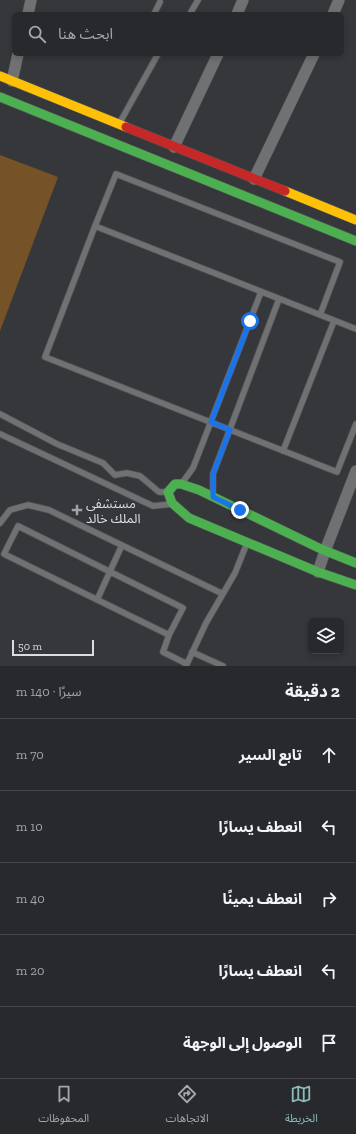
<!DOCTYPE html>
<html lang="ar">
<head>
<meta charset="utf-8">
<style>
	:root { --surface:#28292c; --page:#303134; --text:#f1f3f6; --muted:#a5a6a9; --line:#444548; --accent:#8bbbb9 }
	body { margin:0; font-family:"Zilla Slab","Noto Sans Arabic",serif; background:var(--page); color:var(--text); direction:rtl }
	.controls { position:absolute; right:12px; bottom:12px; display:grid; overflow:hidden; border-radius:6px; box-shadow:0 2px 6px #0003 }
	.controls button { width:36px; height:36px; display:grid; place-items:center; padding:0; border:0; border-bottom:1px solid var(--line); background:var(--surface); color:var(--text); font:20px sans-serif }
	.scale { position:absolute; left:12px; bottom:10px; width:82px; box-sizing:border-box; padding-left:4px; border:2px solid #dbdce0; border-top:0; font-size:11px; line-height:14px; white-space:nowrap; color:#dbdce0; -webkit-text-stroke:3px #34363d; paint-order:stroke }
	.stop { position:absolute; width:12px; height:12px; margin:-9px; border:3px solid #1a73e8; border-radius:50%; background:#fff }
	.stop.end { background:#1a73e8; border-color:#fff; box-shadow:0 1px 4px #0008 }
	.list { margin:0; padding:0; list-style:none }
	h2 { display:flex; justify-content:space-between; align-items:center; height:52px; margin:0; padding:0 16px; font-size:17px }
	h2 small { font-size:13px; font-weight:400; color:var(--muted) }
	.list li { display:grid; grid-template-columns:26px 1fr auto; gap:12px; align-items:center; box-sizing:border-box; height:72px; padding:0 16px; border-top:1px solid var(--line) }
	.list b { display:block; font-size:15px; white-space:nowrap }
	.list em { font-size:13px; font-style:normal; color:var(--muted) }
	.icon { flex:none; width:22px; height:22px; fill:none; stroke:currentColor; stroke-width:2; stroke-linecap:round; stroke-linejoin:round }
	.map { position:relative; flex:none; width:356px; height:666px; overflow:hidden; direction:ltr }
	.search { position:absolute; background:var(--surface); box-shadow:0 2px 6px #0003; left:12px; right:12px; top:12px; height:44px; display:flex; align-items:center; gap:10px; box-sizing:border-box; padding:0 14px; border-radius:6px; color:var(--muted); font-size:15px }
	.sheet { height:412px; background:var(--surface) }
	nav { display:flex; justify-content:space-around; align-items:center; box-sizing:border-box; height:56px; border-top:1px solid var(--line); background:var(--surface); font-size:11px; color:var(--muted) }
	nav a { display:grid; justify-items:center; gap:2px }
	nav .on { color:var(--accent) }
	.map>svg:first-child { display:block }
	.green { fill:#755326 }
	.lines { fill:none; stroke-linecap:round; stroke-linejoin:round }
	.lane-casing { stroke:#545558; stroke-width:7 }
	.street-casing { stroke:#545558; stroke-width:12 }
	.fast-casing { stroke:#545558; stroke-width:10 }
	.slow-casing { stroke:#545558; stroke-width:10 }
	.jam-casing { stroke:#545558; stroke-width:10 }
	.lane { stroke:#707173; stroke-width:5.5 }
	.street { stroke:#707173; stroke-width:11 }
	.fast { stroke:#4caf50; stroke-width:9 }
	.slow { stroke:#ffc107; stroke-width:9 }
	.jam { stroke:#c62828; stroke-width:9 }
	.route { stroke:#1a73e8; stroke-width:5 }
	.poi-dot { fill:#a1a2a6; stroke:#34363d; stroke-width:1.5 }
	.labels { text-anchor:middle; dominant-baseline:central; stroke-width:3; stroke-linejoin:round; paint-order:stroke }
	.poi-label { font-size:13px; fill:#dbdce0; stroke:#34363d; text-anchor:start }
</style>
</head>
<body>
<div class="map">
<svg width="356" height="666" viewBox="0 0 356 666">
	<rect width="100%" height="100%" fill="#36373b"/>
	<path class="green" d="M0,155L58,177L0,331Z"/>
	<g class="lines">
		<defs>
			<path id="lane" d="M191,12L198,0
				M154,14L160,2
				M119,124L158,54
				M95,226L116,174L340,262L320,315
				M356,329L95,226L45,357L337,472L356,424
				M0,414L57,444L103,463L115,475L127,473L140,476L159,492H168
				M0,434L153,506L172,504
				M283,451L334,321
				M182,483L193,468L261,292
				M213,494V474L279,299
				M0,523L10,510L28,505L49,510L223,594
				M18,526L183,608L169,635L4,554Z
				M97,600L122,545
				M169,635L163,652L187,664
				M192,652L223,666
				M186,666L206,623L235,573L247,543"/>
			<path id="street" d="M28,14L31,0
				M237,14L243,0
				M333,14L339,0
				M12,81L18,54
				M174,147L218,54
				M254,179L314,54
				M318,572L325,551L356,471"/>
			<path id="fast" d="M0,97L356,241
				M356,563L321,549L199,490L181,484H175L168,492L172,503L189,518L318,572L356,585"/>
			<path id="slow" d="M0,76L126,127
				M285,191L356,220"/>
			<path id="jam" d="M126,127L285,191"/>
		</defs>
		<use href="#lane" class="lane-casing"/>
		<use href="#street" class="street-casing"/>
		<use href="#fast" class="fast-casing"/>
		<use href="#slow" class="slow-casing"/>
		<use href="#jam" class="jam-casing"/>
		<use href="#lane" class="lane"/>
		<use href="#street" class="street"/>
		<use href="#fast" class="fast"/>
		<use href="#slow" class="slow"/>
		<use href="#jam" class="jam"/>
	</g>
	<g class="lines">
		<path class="route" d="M240,510L213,497V474L230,430L211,422L250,321"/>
	</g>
	<path class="poi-dot" d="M75 504h4v4h4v4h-4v4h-4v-4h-4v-4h4z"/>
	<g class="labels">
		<g class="poi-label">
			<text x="86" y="503">مستشفى<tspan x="86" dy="15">الملك خالد</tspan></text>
		</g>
	</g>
</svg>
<div class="controls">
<button><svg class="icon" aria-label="layers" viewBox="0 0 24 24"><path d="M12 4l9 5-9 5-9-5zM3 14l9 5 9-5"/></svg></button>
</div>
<div class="scale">50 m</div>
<div class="stop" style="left:250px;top:321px"></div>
<div class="stop end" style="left:240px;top:510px"></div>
<div class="search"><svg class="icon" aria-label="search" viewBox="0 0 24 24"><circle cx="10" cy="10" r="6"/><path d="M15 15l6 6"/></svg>ابحث هنا</div>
</div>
<section class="sheet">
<h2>2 دقيقة<small>سيرًا · 140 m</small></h2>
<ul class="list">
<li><svg class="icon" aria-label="ahead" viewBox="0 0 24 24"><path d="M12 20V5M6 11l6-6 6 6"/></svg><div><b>تابع السير</b></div><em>70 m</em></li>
<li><svg class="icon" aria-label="left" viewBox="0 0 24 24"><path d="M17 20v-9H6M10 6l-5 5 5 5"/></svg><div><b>انعطف يسارًا</b></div><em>10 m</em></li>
<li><svg class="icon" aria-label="right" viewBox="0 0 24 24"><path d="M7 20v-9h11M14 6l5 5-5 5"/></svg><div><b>انعطف يمينًا</b></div><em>40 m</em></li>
<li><svg class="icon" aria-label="left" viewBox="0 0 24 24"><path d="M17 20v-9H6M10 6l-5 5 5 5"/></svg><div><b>انعطف يسارًا</b></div><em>20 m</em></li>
<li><svg class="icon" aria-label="arrive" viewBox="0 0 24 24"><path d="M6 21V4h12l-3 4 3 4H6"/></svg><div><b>الوصول إلى الوجهة</b></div></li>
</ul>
</section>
<nav>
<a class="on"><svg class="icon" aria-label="map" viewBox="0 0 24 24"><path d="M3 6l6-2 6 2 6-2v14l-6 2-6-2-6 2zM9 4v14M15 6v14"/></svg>الخريطة</a>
<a><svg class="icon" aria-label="directions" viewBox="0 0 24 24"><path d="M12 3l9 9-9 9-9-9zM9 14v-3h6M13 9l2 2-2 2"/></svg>الاتجاهات</a>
<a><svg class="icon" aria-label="saved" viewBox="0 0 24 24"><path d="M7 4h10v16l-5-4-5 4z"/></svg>المحفوظات</a>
</nav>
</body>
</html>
